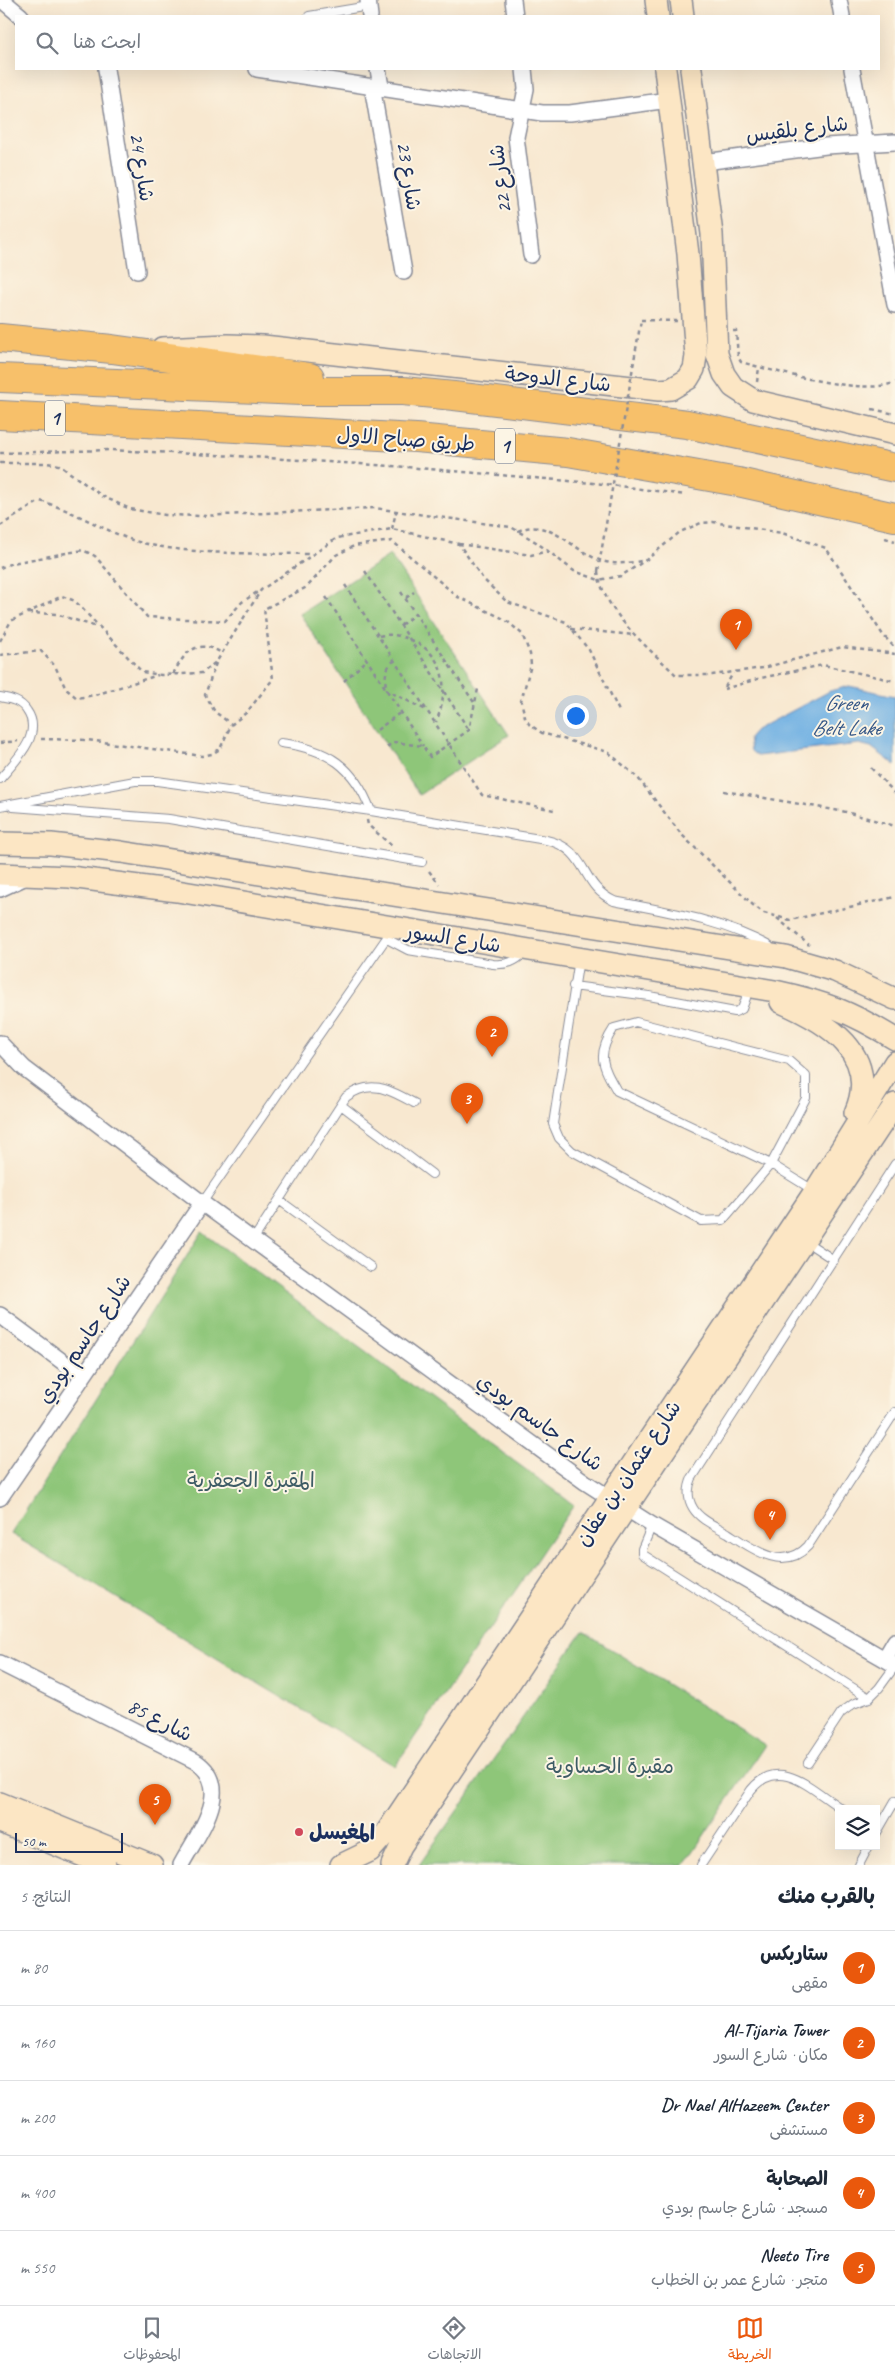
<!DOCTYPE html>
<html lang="ar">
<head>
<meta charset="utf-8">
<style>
	:root { --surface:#fff; --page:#f2f2f3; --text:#1f2937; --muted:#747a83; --line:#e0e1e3; --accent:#ea580c }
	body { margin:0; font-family:Caveat,"Playpen Sans Arabic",sans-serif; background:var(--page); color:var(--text); direction:rtl }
	.controls { position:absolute; right:15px; bottom:15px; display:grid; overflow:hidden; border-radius:0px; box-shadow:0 5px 20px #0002 }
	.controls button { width:45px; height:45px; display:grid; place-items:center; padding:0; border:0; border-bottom:1px solid var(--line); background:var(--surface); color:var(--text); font:25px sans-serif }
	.scale { position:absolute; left:15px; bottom:12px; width:108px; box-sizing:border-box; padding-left:5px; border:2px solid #1b2f5e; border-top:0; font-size:14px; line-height:18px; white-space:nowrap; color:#1b2f5e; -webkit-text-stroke:4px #fcf5e5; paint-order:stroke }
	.you { position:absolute; left:575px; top:715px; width:18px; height:18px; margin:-12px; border:4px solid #fff; border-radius:50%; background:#1a73e8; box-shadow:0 0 0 8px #1a73e833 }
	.badge { display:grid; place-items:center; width:32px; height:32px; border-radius:50%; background:var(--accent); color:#fff; font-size:16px; font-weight:700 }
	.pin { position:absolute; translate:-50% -41px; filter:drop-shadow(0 1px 2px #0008) }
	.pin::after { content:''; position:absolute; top:26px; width:18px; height:15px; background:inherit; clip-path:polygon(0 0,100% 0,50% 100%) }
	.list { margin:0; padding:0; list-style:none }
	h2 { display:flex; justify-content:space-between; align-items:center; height:65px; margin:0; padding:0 20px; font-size:21px }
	h2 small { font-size:16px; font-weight:400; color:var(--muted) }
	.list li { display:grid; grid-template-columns:32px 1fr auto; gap:15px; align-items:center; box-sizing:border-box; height:75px; padding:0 20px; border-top:1px solid var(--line) }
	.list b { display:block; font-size:19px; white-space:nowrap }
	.list p { margin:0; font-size:16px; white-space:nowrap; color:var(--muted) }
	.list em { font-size:16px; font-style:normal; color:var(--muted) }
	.icon { flex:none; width:28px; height:28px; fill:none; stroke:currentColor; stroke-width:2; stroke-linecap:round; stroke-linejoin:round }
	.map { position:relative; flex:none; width:895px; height:1865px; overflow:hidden; direction:ltr }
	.search { position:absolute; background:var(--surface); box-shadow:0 5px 20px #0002; left:15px; right:15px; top:15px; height:55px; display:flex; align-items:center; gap:12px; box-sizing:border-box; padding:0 18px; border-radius:0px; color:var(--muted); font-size:19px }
	.sheet { height:440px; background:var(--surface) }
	nav { display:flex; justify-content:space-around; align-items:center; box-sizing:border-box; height:70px; border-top:1px solid var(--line); background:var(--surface); font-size:14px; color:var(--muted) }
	nav a { display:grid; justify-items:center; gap:2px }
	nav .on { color:var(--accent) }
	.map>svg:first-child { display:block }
	.green { fill:#8ec679; stroke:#547a6c }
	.water { fill:#6fb0e3; stroke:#4570a0 }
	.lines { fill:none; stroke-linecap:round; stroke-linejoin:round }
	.lane-casing { stroke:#8a8c97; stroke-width:10 }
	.street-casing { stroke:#8a8c97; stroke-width:18 }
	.secondary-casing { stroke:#8a8c97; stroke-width:24 }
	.highway-casing { stroke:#8a8c97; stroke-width:30 }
	.path { stroke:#8a8c97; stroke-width:2.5; stroke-dasharray:4 4; stroke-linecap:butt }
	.lane { stroke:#fff; stroke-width:8 }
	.street { stroke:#fff; stroke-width:15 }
	.secondary { stroke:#fce6c4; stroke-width:21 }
	.highway { stroke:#f7c06b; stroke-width:28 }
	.path-bridge { stroke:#8a8c97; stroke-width:2.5; stroke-dasharray:4 4; stroke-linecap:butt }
	.poi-dot { fill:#d1495b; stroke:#fcf5e5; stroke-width:2 }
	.labels { text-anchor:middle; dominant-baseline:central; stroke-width:4; stroke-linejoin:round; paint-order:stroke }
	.shield { fill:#fcf5e5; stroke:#5e6a86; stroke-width:1 }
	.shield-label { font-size:20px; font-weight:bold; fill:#1b2f5e }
	.street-label { font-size:21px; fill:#1b2f5e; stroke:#fcf5e5 }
	.park-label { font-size:21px; fill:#3e5c66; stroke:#fcf5e5 }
	.poi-label { font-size:21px; font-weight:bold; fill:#1b2f5e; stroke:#fcf5e5; text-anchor:start }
	.water-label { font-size:22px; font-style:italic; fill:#345686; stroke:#fcf5e5 }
</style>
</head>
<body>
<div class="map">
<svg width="895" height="1865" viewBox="0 0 895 1865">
	<rect width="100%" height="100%" fill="#fcf5e5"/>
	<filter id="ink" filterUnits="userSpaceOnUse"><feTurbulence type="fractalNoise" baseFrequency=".02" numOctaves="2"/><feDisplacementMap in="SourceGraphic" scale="10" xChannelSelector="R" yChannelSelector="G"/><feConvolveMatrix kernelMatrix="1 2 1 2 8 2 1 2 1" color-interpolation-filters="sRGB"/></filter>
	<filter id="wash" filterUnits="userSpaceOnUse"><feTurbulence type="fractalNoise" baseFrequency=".0096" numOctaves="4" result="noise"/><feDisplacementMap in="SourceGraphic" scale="20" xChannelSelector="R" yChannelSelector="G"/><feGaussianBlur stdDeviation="1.12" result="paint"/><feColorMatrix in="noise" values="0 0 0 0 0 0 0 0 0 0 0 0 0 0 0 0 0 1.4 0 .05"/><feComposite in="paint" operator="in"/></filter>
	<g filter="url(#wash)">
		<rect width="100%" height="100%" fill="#f8e8d0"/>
		<path class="green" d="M390,555L509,735L419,795L300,614Z
			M202,1232L574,1505L395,1766L11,1534Z
			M583,1632L765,1745L684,1865H419Z"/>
		<path class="water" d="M849,686L895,696V765L871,747L859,744L757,756L751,751L749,738L756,730L830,691Z"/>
	</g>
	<g filter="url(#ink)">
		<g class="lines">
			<defs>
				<path id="lane" d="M309,16L369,6
					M0,697C11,699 21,701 27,711C44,735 14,762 0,779
					M281,743C328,749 354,766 371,811
					M0,806L135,781H157L371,811L546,840C589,849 579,885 614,901C668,912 720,919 769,946
					M13,807L169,819L422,862
					M387,939L408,950L493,964C507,965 515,962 524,953
					M579,959L553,1124L559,1138L572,1151L701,1221L723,1220L771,1164L806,1098V1076L789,1061L636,1022L614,1028C596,1055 602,1065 617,1091L771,1164L813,1190
					M573,986L649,996L735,1012L742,1009L746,998L745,988
					M341,1105L432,1174
					M895,1164L692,1478C687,1489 687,1498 693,1508C700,1520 716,1526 728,1533C751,1548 783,1573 808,1546L895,1412
					M279,1200L371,1267
					M202,1203L392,930
					M253,1240L346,1097C371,1078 390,1090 414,1103
					M805,1241L834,1260
					M652,1525L642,1549V1554L869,1698
					M808,1763L841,1713L853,1704L869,1698L879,1688L895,1666
					M876,1834L895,1801
					M701,1865L751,1790C780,1754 813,1791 842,1809
					M859,1865L869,1846"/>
				<path id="street" d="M2,0L21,16
					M368,0L370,16
					M513,0L515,16
					M839,0L842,16
					M106,69L137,271
					M257,69L542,113H570L669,100
					M378,69L381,87
					M524,69L526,89L516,137L531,255
					M852,69L895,305
					M372,86L404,272
					M704,162L826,146L895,142
					M0,889L26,877
					M0,1043L24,1068L202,1203L585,1482L652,1525L895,1665
					M0,1315L83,1377
					M0,1498L202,1203
					M885,1658L895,1641
					M0,1663L195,1761C236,1788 197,1834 181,1865"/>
				<path id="secondary" d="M656,0L658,16
					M681,0L683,16
					M691,69L712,234L717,354L724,374L733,387L753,400L895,434
					M162,348L228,345L263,346L659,390L671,389L688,379L694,369L696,356L688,254L665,69
					M0,843L51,844L121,852L786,957L835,971L895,999
					M0,874L70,877L177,891L775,991C825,1002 851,1012 895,1039
					M781,1002C827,1022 881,1054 855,1113
					M0,1803L152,1865
					M0,1822L105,1865
					M341,1865L370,1851L386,1833L815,1191L895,1062
					M392,1865L401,1846L895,1104"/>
				<path id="highway" d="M0,338L112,349L310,377
					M0,378L301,391H403L454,396L687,424L895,468
					M0,415L416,438L568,452L738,482L895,517"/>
			</defs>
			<use href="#lane" class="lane-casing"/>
			<use href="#street" class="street-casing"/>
			<use href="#secondary" class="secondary-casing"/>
			<use href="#highway" class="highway-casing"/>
			<path class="path" d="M641,320L677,321
				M733,331H736L738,357L741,362C773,371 867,397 895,382
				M757,382L759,368
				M872,409L895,414
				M0,453L110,450L237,456L406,467L604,484L686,495
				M0,463H47L59,465L102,496L130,509L165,515L201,516L374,508L511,527L536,542L574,571L599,580L621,576L646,560L680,532L701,523L713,522L782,533L826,548L883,635L895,648
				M0,526L40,501C73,510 101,529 132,540C183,556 258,553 312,554
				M392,529L396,512
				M518,531C549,516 574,552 602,561C615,565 632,563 645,560
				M885,538L895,541
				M459,544L531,555L549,551
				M0,568L12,563L83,550L95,556L147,617L225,621L242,602L259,591
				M365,571L469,730
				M598,571C602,611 649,648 676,675H712L763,668L842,647L895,654
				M345,585L482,795L554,810
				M401,592L475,704
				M326,597L423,746
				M406,598L414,592
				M28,613L56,614L97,627
				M401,625L415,614
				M571,629L634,635
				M379,636C393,633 401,636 413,641C447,656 449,692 436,722
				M0,641L11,621L62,596L75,601L142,672L161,675L202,673L217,661L261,590L337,538L392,529L459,544L483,579L507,602L566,622L589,650L620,713
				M0,655L41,651L55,666L66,689L77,698L95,695L158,675
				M395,660C384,668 385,678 386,690L426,710
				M216,663L205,695L215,712L231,724
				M173,674C185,652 196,638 222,653
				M344,681L367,660
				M725,687L733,673
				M724,689L761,678L823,665L895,681
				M377,730L401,712
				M41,739L88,740L202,756L212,754L220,749L231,725L247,712L273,679L264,609L307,587L336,555L354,546L392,541L458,597L506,620L522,634L530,654L531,665L521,701L525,717L529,724L542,733L608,752L638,778L681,834L753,905L764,913L790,920L895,897
				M0,743L18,741
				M387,747L393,742L423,746L430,757L469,730L478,689
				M871,768L895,793
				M724,791L846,812L895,826
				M367,820L368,825L392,846
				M429,871L439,884
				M777,918L809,945"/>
			<use href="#lane" class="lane"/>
			<use href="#street" class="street"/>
			<use href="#secondary" class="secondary"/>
			<use href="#highway" class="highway"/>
			<path class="path-bridge" d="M598,571L641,320"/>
		</g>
	</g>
	<circle class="poi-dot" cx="299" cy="1832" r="5"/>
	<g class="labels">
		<g class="shield">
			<rect x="45" y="400.5" width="20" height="35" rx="4"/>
			<rect x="495" y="428.5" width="20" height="35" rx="4"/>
		</g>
		<g class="shield-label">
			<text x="55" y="418">1</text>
			<text x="505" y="446">1</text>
		</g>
		<g class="street-label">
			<text transform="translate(797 129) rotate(-7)">شارع بلقيس</text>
			<text transform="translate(142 167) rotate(81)">شارع 24</text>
			<text transform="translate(409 176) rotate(81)">شارع 23</text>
			<text transform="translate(500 179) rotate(-97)">شارع 22</text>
			<text transform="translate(558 379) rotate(6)">شارع الدوحة</text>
			<text transform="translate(406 439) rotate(4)">طريق صباح الاول</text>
			<text transform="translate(453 938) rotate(9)">شارع السور</text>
			<text transform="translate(84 1339) rotate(-56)">شارع جاسم بودي</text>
			<text transform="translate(540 1422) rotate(36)">شارع جاسم بودي</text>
			<text transform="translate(628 1473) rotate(-56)">شارع عثمان بن عفان</text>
			<text transform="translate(160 1720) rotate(27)">شارع 85</text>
		</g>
		<g class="park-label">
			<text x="251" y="1480">المقبرة الجعفرية</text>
			<text x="610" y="1766">مقبرة الحساوية</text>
		</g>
		<g class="poi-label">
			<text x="309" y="1832">المغيسل</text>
		</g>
		<g class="water-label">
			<text x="846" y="703">Green<tspan x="846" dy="25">Belt Lake</tspan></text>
		</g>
	</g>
</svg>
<div class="controls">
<button><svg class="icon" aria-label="layers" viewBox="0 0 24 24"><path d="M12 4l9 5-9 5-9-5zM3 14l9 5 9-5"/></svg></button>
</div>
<div class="scale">50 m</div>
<div class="you"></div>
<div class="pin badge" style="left:736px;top:650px">1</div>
<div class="pin badge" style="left:492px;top:1057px">2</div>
<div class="pin badge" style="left:467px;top:1124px">3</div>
<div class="pin badge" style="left:770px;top:1540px">4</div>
<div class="pin badge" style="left:155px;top:1825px">5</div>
<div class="search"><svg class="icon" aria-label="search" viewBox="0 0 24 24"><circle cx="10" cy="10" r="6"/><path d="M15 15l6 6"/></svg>ابحث هنا</div>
</div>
<section class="sheet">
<h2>بالقرب منك<small>النتائج: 5</small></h2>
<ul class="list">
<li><span class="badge">1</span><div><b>ستاربكس</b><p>مقهى</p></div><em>80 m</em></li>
<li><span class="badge">2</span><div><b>Al-Tijaria Tower</b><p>مكان · شارع السور</p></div><em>160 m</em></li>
<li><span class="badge">3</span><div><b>Dr Nael AlHazeem Center</b><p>مستشفى</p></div><em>200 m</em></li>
<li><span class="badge">4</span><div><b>الصحابة</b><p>مسجد · شارع جاسم بودي</p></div><em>400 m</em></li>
<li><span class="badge">5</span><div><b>Neeto Tire</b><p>متجر · شارع عمر بن الخطاب</p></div><em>550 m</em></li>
</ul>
</section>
<nav>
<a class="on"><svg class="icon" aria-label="map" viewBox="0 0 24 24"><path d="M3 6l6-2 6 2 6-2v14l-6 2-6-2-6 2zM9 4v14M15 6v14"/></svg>الخريطة</a>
<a><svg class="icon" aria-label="directions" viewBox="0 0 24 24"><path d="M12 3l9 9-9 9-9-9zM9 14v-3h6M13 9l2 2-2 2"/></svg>الاتجاهات</a>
<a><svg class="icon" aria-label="saved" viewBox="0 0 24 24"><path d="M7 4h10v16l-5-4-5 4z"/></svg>المحفوظات</a>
</nav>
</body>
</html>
